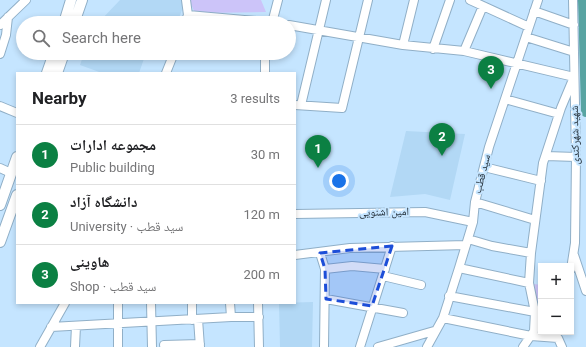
<!DOCTYPE html>
<html lang="en">
<head>
<meta charset="utf-8">
<style>
	:root { --surface:#fff; --page:#f6f6f6; --text:#202124; --muted:#757577; --line:#e0e0e0; --accent:#0b8043 }
	body { margin:0; font-family:Roboto,"Noto Naskh Arabic",sans-serif; background:var(--page); color:var(--text) }
	.controls { position:absolute; right:12px; bottom:12px; display:grid; overflow:hidden; border-radius:0px; box-shadow:0 2px 6px #0003 }
	.controls button { width:36px; height:36px; display:grid; place-items:center; padding:0; border:0; border-bottom:1px solid var(--line); background:var(--surface); color:var(--text); font:20px sans-serif }
	.you { position:absolute; left:339px; top:181px; width:14px; height:14px; margin:-10px; border:3px solid #fff; border-radius:50%; background:#1a73e8; box-shadow:0 0 0 6px #1a73e833 }
	.badge { display:grid; place-items:center; width:26px; height:26px; border-radius:50%; background:var(--accent); color:#fff; font-size:13px; font-weight:700 }
	.pin { position:absolute; translate:-50% -33px; filter:drop-shadow(0 1px 2px #0008) }
	.pin::after { content:''; position:absolute; top:21px; width:14px; height:12px; background:inherit; clip-path:polygon(0 0,100% 0,50% 100%) }
	.list { margin:0; padding:0; list-style:none }
	h2 { display:flex; justify-content:space-between; align-items:center; height:52px; margin:0; padding:0 16px; font-size:17px }
	h2 small { font-size:13px; font-weight:400; color:var(--muted) }
	.list li { display:grid; grid-template-columns:26px 1fr auto; gap:12px; align-items:center; box-sizing:border-box; height:60px; padding:0 16px; border-top:1px solid var(--line) }
	.list b { display:block; font-size:15px; white-space:nowrap }
	.list p { margin:0; font-size:13px; white-space:nowrap; color:var(--muted) }
	.list em { font-size:13px; font-style:normal; color:var(--muted) }
	.icon { flex:none; width:22px; height:22px; fill:none; stroke:currentColor; stroke-width:2; stroke-linecap:round; stroke-linejoin:round }
	.map { position:relative; flex:none; width:586px; height:347px; overflow:hidden }
	.search { position:absolute; background:var(--surface); box-shadow:0 2px 6px #0003; left:16px; top:16px; width:280px; height:44px; display:flex; align-items:center; gap:10px; box-sizing:border-box; padding:0 14px; border-radius:22px; color:var(--muted); font-size:15px }
	.panel { position:absolute; background:var(--surface); box-shadow:0 2px 6px #0003; left:16px; top:72px; width:280px; height:232px; border-radius:0px }
	.map>svg:first-child { display:block }
	.built { fill:#b2d8f5 }
	.green { fill:#ccc4f9 }
	.lines { fill:none; stroke-linecap:round; stroke-linejoin:round }
	.river { stroke:#58a4a2; stroke-width:10 }
	.minor-casing { stroke:#90afc7; stroke-width:10 }
	.major-casing { stroke:#90afc7; stroke-width:12 }
	.minor { stroke:#fff; stroke-width:8 }
	.major { stroke:#fff; stroke-width:10 }
	.marked { fill:#1d4ed8; fill-opacity:0.2; stroke:#1d4ed8; stroke-width:3; stroke-dasharray:8 5; stroke-linejoin:round }
	.labels { text-anchor:middle; dominant-baseline:central; stroke-width:4; stroke-linejoin:round; paint-order:stroke }
	.street-label { font-size:11px; fill:#24303a; stroke:#c5e5ff }
</style>
</head>
<body>
<div class="map">
<svg width="586" height="347" viewBox="0 0 586 347">
	<rect width="100%" height="100%" fill="#c5e5ff"/>
	<path class="built" d="M120,0H186L177,23H98Z
		M84,53H146L139,73H102L80,65Z
		M406,131L465,134L450,200L425,194L390,197Z
		M313,302L312,347H280L279,303Z"/>
	<path class="green" d="M189,0H261L266,12L195,13Z
		M534,284L541,285V332H540Z"/>
	<g class="lines">
		<path class="river" d="M583,0L586,112"/>
		<defs>
			<path id="minor" d="M186,0L188,15
				M470,0L529,27
				M534,11L574,25
				M188,15L278,23
				M185,23L188,15
				M272,23L278,0
				M0,25L26,0
				M289,25L403,45L464,51L574,77L561,108L543,163L531,253L529,283L535,312
				M526,37L574,52
				M403,45L414,0
				M433,49L450,0
				M464,51L483,6
				M0,54L6,35L8,17
				M166,73L174,53
				M265,73V53
				M505,99L559,114
				M295,105L342,108L368,0
				M301,105L326,0
				M0,106L17,113
				M546,156L576,157
				M484,167L541,181
				M0,168L11,173
				M475,202L535,220
				M295,214L425,212L473,222
				M468,239L492,246L531,253
				M320,253L325,269L324,347
				M295,255L350,248L466,245
				M574,255L586,291
				M459,268L529,283
				M325,269L352,266L385,269
				M571,269L575,243L576,157L573,0
				M383,276L421,285
				M449,296L535,312L534,331L523,347
				M326,299L403,313
				M151,303L152,347
				M230,303L231,317
				M258,303L259,347
				M443,318L531,336L558,338L562,347
				M198,319L200,347
				M192,320V303
				M51,327L231,317H259
				M164,345L200,344
				M40,347L65,303
				M75,347L76,326
				M118,347V303
				M360,347L392,246
				M378,347L434,331
				M427,347L443,318L459,268L473,222L475,202L489,147L538,0"/>
			<path id="major" d="M64,23L71,0
				M74,23L82,0
				M47,73L54,53
				M57,73L64,53
				M0,205L17,157
				M0,242L17,195"/>
		</defs>
		<use href="#minor" class="minor-casing"/>
		<use href="#major" class="major-casing"/>
		<use href="#minor" class="minor"/>
		<use href="#major" class="major"/>
	</g>
	<path class="marked" d="M392,246L372,306L326,299L325,269L320,253Z"/>
	<g class="labels">
		<g class="street-label">
			<text transform="translate(575 135) rotate(-91)">شهید شهرکندی</text>
			<text transform="translate(482 174) rotate(-76)">سید قطب</text>
			<text transform="translate(384 212) rotate(-1)">امین اشنویی</text>
		</g>
	</g>
</svg>
<div class="controls">
<button>+</button>
<button>−</button>
</div>
<div class="you"></div>
<div class="pin badge" style="left:318px;top:168px">1</div>
<div class="pin badge" style="left:442px;top:156px">2</div>
<div class="pin badge" style="left:491px;top:89px">3</div>
<div class="search"><svg class="icon" aria-label="search" viewBox="0 0 24 24"><circle cx="10" cy="10" r="6"/><path d="M15 15l6 6"/></svg>Search here</div>
<section class="panel">
<h2>Nearby<small>3 results</small></h2>
<ul class="list">
<li><span class="badge">1</span><div><b>مجموعه ادارات</b><p>Public building</p></div><em>30 m</em></li>
<li><span class="badge">2</span><div><b>دانشگاه آزاد</b><p>University · سید قطب</p></div><em>120 m</em></li>
<li><span class="badge">3</span><div><b>هاوینی</b><p>Shop · سید قطب</p></div><em>200 m</em></li>
</ul>
</section>
</div>
</body>
</html>
